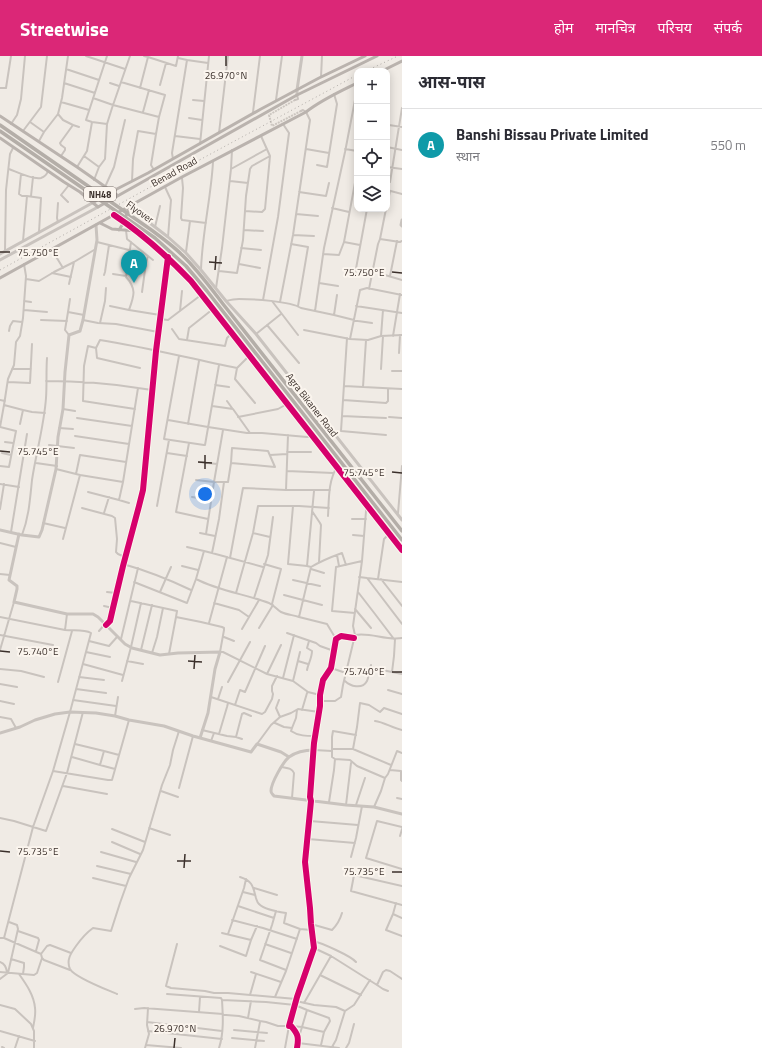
<!DOCTYPE html>
<html lang="hi">
<head>
<meta charset="utf-8">
<style>
	:root { --surface:#fff; --page:#f7f7f7; --text:#2b2b33; --muted:#7c7c81; --line:#e1e1e2; --accent:#db2777 }
	body { margin:0; font-family:"Titillium Web","Noto Sans Devanagari",sans-serif; background:var(--page); color:var(--text) }
	.controls { position:absolute; right:12px; top:12px; display:grid; overflow:hidden; border-radius:8px; box-shadow:0 2px 10px #0003 }
	.controls button { width:36px; height:36px; display:grid; place-items:center; padding:0; border:0; border-bottom:1px solid var(--line); background:var(--surface); color:var(--text); font:20px sans-serif }
	.you { position:absolute; left:205px; top:438px; width:14px; height:14px; margin:-10px; border:3px solid #fff; border-radius:50%; background:#1a73e8; box-shadow:0 0 0 6px #1a73e833 }
	.badge { display:grid; place-items:center; width:26px; height:26px; border-radius:50%; background:var(--accent); color:#fff; font-size:13px; font-weight:700 }
	.pin { position:absolute; translate:-50% -33px; filter:drop-shadow(0 1px 2px #0008) }
	.pin::after { content:''; position:absolute; top:21px; width:14px; height:12px; background:inherit; clip-path:polygon(0 0,100% 0,50% 100%) }
	.list { margin:0; padding:0; list-style:none }
	h2 { display:flex; justify-content:space-between; align-items:center; height:52px; margin:0; padding:0 16px; font-size:17px }
	h2 small { font-size:13px; font-weight:400; color:var(--muted) }
	.list li { display:grid; grid-template-columns:26px 1fr auto; gap:12px; align-items:center; box-sizing:border-box; height:72px; padding:0 16px; border-top:1px solid var(--line) }
	.list b { display:block; font-size:15px; white-space:nowrap }
	.list p { margin:0; font-size:13px; white-space:nowrap; color:var(--muted) }
	.list em { font-size:13px; font-style:normal; color:var(--muted) }
	.icon { flex:none; width:22px; height:22px; fill:none; stroke:currentColor; stroke-width:2; stroke-linecap:round; stroke-linejoin:round }
	.map { position:relative; flex:none; width:402px; height:992px; overflow:hidden }
	header { display:flex; align-items:center; gap:24px; box-sizing:border-box; height:56px; padding:0 20px; background:var(--accent); color:#fff }
	header strong { font-size:19px }
	nav { display:flex; gap:22px; margin-inline-start:auto; font-size:14px }
	main { display:flex }
	aside { flex:1; background:var(--surface) }
	.map>svg:first-child { display:block }
	.lines { fill:none; stroke-linecap:round; stroke-linejoin:round }
	.minor-tunnel { stroke:#ccc6c0; stroke-width:2; stroke-dasharray:2 1; stroke-linecap:butt }
	.minor { stroke:#c9c3be; stroke-width:2 }
	.tertiary { stroke:#c9c3be; stroke-width:3 }
	.secondary { stroke:#bab3ae; stroke-width:3 }
	.trunk { stroke:#b4aea8; stroke-width:3.5 }
	.rail { stroke:#b1aca8; stroke-width:1; stroke-dasharray:1 3; stroke-linecap:butt }
	.cycleway-casing { stroke:#fbf5ee; stroke-width:8 }
	.cycleway { stroke:#d6006c; stroke-width:6 }
	.ticks { fill:none; stroke:#3b302b; stroke-width:1.5 }
	.labels { text-anchor:middle; dominant-baseline:central; stroke-width:4; stroke-linejoin:round; paint-order:stroke }
	.shield { fill:#fbf5ee; stroke:#756b66; stroke-width:1 }
	.shield-label { font-size:9px; font-weight:bold; fill:#3b302b }
	.street-label { font-size:10px; fill:#3b302b; stroke:#fbf5ee }
	.ticks-label { font-size:10px; text-anchor:middle; fill:#3b302b; stroke:#fbf5ee; stroke-width:4; stroke-linejoin:round; paint-order:stroke }
</style>
</head>
<body>
<header>
<strong>Streetwise</strong>
<nav><a>होम</a><a>मानचित्र</a><a>परिचय</a><a>संपर्क</a></nav>
</header>
<main>
<div class="map">
<svg width="402" height="992" viewBox="0 0 402 992">
	<rect width="100%" height="100%" fill="#f0ebe5"/>
	<g class="lines">
		<path class="minor-tunnel" d="M295,44L269,59L272,70L301,55"/>
		<path class="minor" d="M86,0L125,13
			M107,0L86,64L92,66L107,68L112,52L130,0
			M148,1L176,10L178,0
			M187,4L208,7
			M66,13L99,24
			M321,21L322,0
			M121,26L165,39L159,61
			M64,27L95,37
			M110,27L119,30
			M160,29L166,7
			M0,32H6L11,0
			M140,32L148,1L144,0
			M93,42L113,49L159,61L156,78
			M193,44L204,45
			M276,44L282,0
			M295,44L298,43L297,39
			M61,46L89,54
			M143,56L149,34
			M253,56L260,0
			M58,58L63,64L73,69L60,87L61,89L65,92V94L61,100
			M189,62L202,64
			M30,66L44,76L39,85
			M11,68L17,59L21,43L25,0
			M73,69L79,71
			M389,69L402,71
			M23,75L41,51L47,0
			M44,76L58,58L62,42L68,0
			M219,77L228,0
			M175,80L200,83
			M200,88L209,0
			M387,91L402,94
			M306,93L329,97
			M345,93L357,95
			M84,100L99,111
			M173,103L172,97L187,4L178,2
			M317,109L327,111L337,48L334,38
			M77,111L87,95L92,66
			M387,111L402,113
			M9,113C17,116 32,124 41,122C44,121 47,118 48,115
			M231,113L267,93
			M357,116L344,186L360,189
			M21,118L19,138L22,140H27
			M182,122L183,132L181,162L182,164L206,167
			M94,124L99,111L105,103L107,68
			M132,125L133,103L138,75L156,78L151,109L154,114
			M230,125L248,127
			M390,126L402,52
			M105,131L114,111L125,64
			M165,131L171,144L168,181
			M387,134L402,138
			M299,136L326,140L329,127
			M31,140L33,121
			M68,146L61,139L69,129
			M58,147L57,162L58,166
			M387,149L390,135
			M332,152L349,156
			M245,155L262,156L265,153L270,100L261,80
			M296,158L318,160
			M155,171L160,150
			M126,174L127,183L148,200L146,207L142,236
			M244,174L263,175
			M293,179L314,180
			M380,183L386,153
			M23,185L27,140L41,142L39,176
			M97,186L129,194
			M131,186L126,221C137,233 134,240 129,254L160,259
			M291,188L308,191L298,250
			M241,192L261,194
			M5,194L6,134L10,98L13,92
			M52,194L63,212
			M186,196L190,165
			M323,198L339,199L344,186
			M148,200L153,204
			M239,208L260,212
			M201,214C202,178 211,142 213,106
			M219,215L237,217L243,184L246,140L250,113L252,110L270,100
			M52,217L71,221
			M113,218L126,220
			M355,218L367,153
			M104,219L105,216L109,189
			M385,219L402,224
			M390,220L397,185
			M26,223L39,225L54,216L74,206
			M319,227L338,230
			M69,228L74,206L94,194
			M216,232L222,192L231,113L232,94
			M369,233L378,188L380,183L400,186L402,185
			M263,244L278,161L289,77L283,68
			M24,245L31,246
			M226,245C230,244 235,243 239,243C252,243 290,245 301,252L334,259L358,265L372,267
			M272,245L298,279
			M280,246L293,179L310,64L306,56L303,54L301,55
			M110,250L129,254
			M356,250L402,257
			M24,254L47,256
			M180,255L182,235
			M315,255L324,192L345,96L355,44L357,41
			M68,256L70,243
			M334,259L337,239
			M160,263L168,264L201,239
			M41,264L67,265
			M83,264L98,267L116,268L158,276
			M100,267L105,245L106,232
			M267,269L299,307
			M172,273L179,283L225,290L227,282L232,277
			M304,274L350,283L360,234L367,232L402,239
			M9,275L10,270L13,265L22,266
			M256,278L281,258
			M69,279L65,274L68,256L84,259
			M381,280L383,254
			M393,280L400,238
			M347,282L341,375L386,379
			M350,283L368,284L381,280L402,279
			M187,284L189,272L213,253
			M96,292L97,302L140,312
			M399,297L400,279
			M179,300L164,383L204,389H205L219,309
			M237,312L235,323L255,347
			M12,313H31
			M381,313L383,280
			M392,315H402
			M46,325C77,325 107,327 138,332
			M8,326L30,327L32,288
			M215,329L229,331
			M344,330L402,333
			M363,331L366,284
			M0,344L5,345
			M343,344L386,347L388,345V333
			M227,345L232,352
			M212,350L233,353L250,377
			M63,353L75,355
			M135,353L83,345L84,310L88,290L96,292L100,284C146,291 191,303 237,312L250,299
			M23,354L32,356L45,357
			M342,360L386,362
			M238,361L278,353L287,348
			M389,361L402,362
			M77,362L132,370
			M168,364L208,371L247,377H262L307,381L312,380
			M20,368L23,354L4,349L8,323L14,309L16,286L20,280L23,262L26,220L24,208
			M188,368L199,305
			M59,372L73,373
			M223,374L214,426H224L219,463L212,497L204,495L196,523C219,535 245,538 269,547C274,549 277,554 281,556C287,559 294,559 299,561L311,511
			M288,379L286,434H330
			M75,380L129,388
			M5,386L13,387
			M189,387L176,456L208,463
			M49,389L74,392
			M287,396H311
			M2,397L11,399
			M167,397L187,400
			M270,399L287,398
			M199,406L217,408
			M36,407L57,410
			M0,410L9,411L16,375L0,371L4,349
			M56,413L80,419L123,426L138,332L152,334
			M287,415L333,417
			M76,418L80,399L126,406
			M196,424L214,426L206,478
			M224,426H228L231,407L275,411L268,395L232,392L231,407
			M0,428L19,431
			M314,435L307,510L311,511C321,505 331,501 342,497L346,509
			M88,436L119,444L123,426
			M192,441L211,444
			M119,444L129,447
			M157,450L169,384
			M293,450L288,508L307,510
			M82,452L112,460L115,462L117,483L116,496L118,498L125,501
			M0,453L4,428
			M312,455L320,467L321,469L319,506
			M104,457L109,441
			M398,457L402,410
			M328,460C329,444 328,425 337,411
			M352,463H366
			M43,467L65,472
			M11,476L27,378
			M200,477L215,480
			M253,477L270,481
			M22,479C29,461 30,443 32,424C36,397 44,370 46,342C47,329 46,315 47,302
			M353,479L364,480
			M63,483L80,419
			M0,487L16,491
			M187,491L204,495
			M212,497L263,511
			M337,499L339,510
			M230,502L243,432L286,434
			M123,508C148,515 168,523 191,534
			M264,508L281,513L272,548
			M182,510L198,514
			M311,513L324,517
			M0,518L10,519
			M359,521L367,522L402,568
			M367,522L402,526
			M378,523L384,483L389,478
			M381,523L402,550
			M293,524L320,530
			M134,526L187,547L196,523
			M107,536L116,537
			M160,536L171,511
			M358,536L375,558L394,583
			M236,537L253,477L258,450H299L329,452
			M284,539L322,549
			M254,542L268,499L273,461
			M131,545L177,555L176,561
			M214,547L239,554L249,561
			M104,550L113,552
			M355,553L371,572
			M355,557L332,555L336,511L362,505
			M0,561L65,574
			M299,561L327,568L336,583
			M209,567L227,501
			M106,569L110,565L113,552L123,510L139,450L143,434L156,295L168,202
			M259,572L273,549
			M242,573L259,544
			M99,575L105,568
			M287,577L316,587L320,590L334,595
			M0,579L53,589
			M355,579C371,576 386,585 402,582
			M224,581L234,585
			M121,583L138,512
			M89,585L109,590L117,581
			M0,594L14,546
			M141,594L152,549
			M86,596L110,601
			M152,597L157,581L163,552
			M169,598L176,561L201,566L222,571L224,572V574L220,596H223L267,618L293,625L308,636L320,639
			M127,605L143,608
			M298,605L308,608
			M83,608L123,619
			M331,612L346,617
			M0,613L21,615L44,621
			M307,614C308,608 312,602 312,595L307,592L309,585
			M382,614L402,618
			M392,616L394,600L395,583
			M267,618L281,589
			M79,621L104,624
			M283,622L294,579
			M122,625L131,591L141,547
			M293,625L300,596
			M345,625C350,630 362,634 367,625C369,620 370,614 371,609
			M58,626L72,575
			M228,626L250,586
			M0,628L17,631
			M76,633L106,637
			M388,634L402,638
			M211,641L262,658L265,656L272,643L273,638L272,635V630L277,620
			M218,643L222,631
			M73,644L116,650
			M279,644L276,652L280,661
			M0,645L14,648
			M320,645H335L341,641L343,629L355,579L353,570L362,505L366,455V448
			M235,649L240,634L245,636L265,590
			M302,654L307,637L308,636
			M115,660L118,641
			M0,661L11,663L16,672
			M375,665C384,666 392,672 402,674
			M275,667L284,671L292,672L291,675C298,680 307,680 315,680
			M292,672L296,662L297,654
			M202,674L227,680L236,681L242,658L244,657L251,660
			M219,678L227,651L228,647
			M236,681L242,683
			M211,685L214,677
			M257,688L271,669L280,661L291,657L298,653L319,656
			M332,693H353L391,709
			M353,693L357,671L360,647L369,649L380,656L384,652L402,658
			M104,695L119,699
			M332,695L314,694L320,650V639L323,624L331,612L336,583L341,580L354,582
			M72,701L100,709L104,695L75,688
			M335,703L350,704L357,710L385,722L388,718L397,695L402,697
			M100,709L115,713
			M282,711C287,712 292,712 294,717L292,742
			M390,714L401,715V724L402,725
			M53,715L108,724H112L129,664
			M63,730L107,738
			M179,732L193,680
			M161,735L178,741
			M397,742L402,743
			M329,746L334,714L335,703L332,701V681L333,675L356,679
			M346,749L351,707
			M356,749L365,722
			M374,751L381,735L385,722
			M0,762L14,765L46,775L67,717L83,656
			M310,765L358,769
			M402,771L377,765L366,802L402,813
			M149,772L170,779
			M112,773L145,786
			M400,780L402,773
			M308,783L355,787
			M112,786L140,798
			M101,796L136,806
			M351,801L356,782L362,750
			M97,810L131,818
			M240,821C253,825 253,831 256,842C257,845 257,846 259,848C264,853 279,856 286,857L284,867L300,873L311,874
			M93,822L126,830
			M402,830L354,819L351,835L402,849
			M254,832L277,839
			M243,836L255,839
			M238,850L274,862
			M276,855L272,869L260,904L286,914
			M393,858L396,847
			M402,862L393,858L386,874L402,880
			M232,864L263,872L297,883
			M311,868L332,874C337,869 340,864 342,857
			M18,875L38,882L39,884L36,895
			M228,878L244,832L246,823
			M0,882H4L33,771L53,715L70,656L91,577C84,573 74,575 65,574L67,558
			M4,882L41,898L42,902L44,904L70,914
			M251,884L257,870
			M313,885C322,887 351,900 356,906
			M177,888L166,930L171,932L205,935L214,937H228L296,943
			M265,888L291,897
			M220,890L246,900L251,884L222,877
			M314,892L331,900
			M41,898L47,890L50,889L71,897
			M11,903L24,907V911L23,918
			M0,906C5,908 6,911 7,916
			M0,916L34,919L37,917L42,902
			M251,916L281,926
			M19,918C26,928 34,939 35,952C36,959 34,966 33,972
			M320,919L361,939
			M0,923L8,917L18,873L17,869L9,866
			M377,929L383,916L386,914L390,915L402,923
			M117,938C108,934 75,922 70,913C66,904 71,897 76,890C81,883 86,877 93,872L111,875L120,847L129,822L143,794L162,729L170,709L173,694L179,675
			M167,938L221,942L222,944C223,960 224,977 219,992
			M250,939L256,918
			M275,941L286,915L300,873
			M222,944L266,946L295,949L307,954L329,962L330,965L324,976L321,989
			M296,945L314,949L336,951L345,955
			M304,947L331,900L377,929L383,933L388,935
			M0,949L15,953L31,968L34,975V992
			M135,953L144,952L223,958
			M199,956L200,941
			M223,959H226L239,960L260,965L266,966L278,970H289L285,992
			M248,962L251,945
			M147,966L222,975
			M291,970L302,971L307,954
			M234,974L267,977
			M0,975L35,985
			M148,975L222,983
			M299,981L302,971L324,976
			M232,982L264,985
			M298,987L339,992
			M146,989L181,992
			M2,991L4,992
			M332,991L336,984L345,955L354,949L370,924
			M15,992L19,980
			M145,992L149,978L147,969L148,952
			M255,992L260,966
			M297,992C299,981 298,978 291,970H289L297,941L314,892L311,868L310,852L305,806L311,745
			M346,992L349,987L354,968"/>
		<path class="tertiary" d="M297,39V34L302,0
			M129,151L168,181L186,197L201,214L226,245L256,278L402,464
			M114,159C143,178 167,200 191,225L402,494
			M402,164L401,169L402,170
			M0,198L94,146
			M0,204L98,151
			M0,474L22,479L39,481L42,474L56,413L58,381L63,353L65,316L69,279L80,275L83,264L97,184L96,169
			M19,478L9,524L17,530V533L14,546L67,558H93L98,561L125,588L132,592L160,599L178,597L220,596L215,613L208,657L200,682
			M0,677L20,671L35,664L55,658L70,656L96,657L115,660L129,664L164,670L193,680L251,696L257,688L281,696L289,701
			M311,745L310,741L314,694C305,694 296,696 289,701C283,706 271,727 271,735C271,738 273,738 274,740L346,749L374,751L402,758"/>
		<path class="secondary" d="M382,15L402,5
			M0,60L77,111L117,139
			M0,82L64,126L80,136L98,151L297,39L377,0
			M94,146L111,136L148,117L261,53L319,22L365,0
			M100,167L112,173L137,175
			M119,174L124,166L129,151
			M0,222L182,121L306,56C321,44 339,36 357,27"/>
		<path class="trunk" d="M0,69L150,173C161,181 172,189 181,198C197,213 210,231 223,248L402,475
			M0,75L155,182L186,210L207,235L402,484"/>
		<path class="rail" d="M366,15L398,0
			M0,214L192,108L357,19"/>
		<defs>
			<path id="cycleway" d="M114,159C143,178 167,200 191,225L402,494
				M106,569L110,565L113,552L123,510L139,450L143,434L156,295L168,201
				M297,992C299,981 298,978 291,970H289L297,941L314,892L311,868L310,852L305,806L311,745L310,741L314,687L320,650V639L323,624L331,612L336,583L341,580L354,582"/>
		</defs>
		<use href="#cycleway" class="cycleway-casing"/>
		<use href="#cycleway" class="cycleway"/>
	</g>
	<path class="ticks" d="M226,10V0M0,196H10M209,206L222,207M215,214L216,200M392,216L402,217M0,395L10,396M198,406L212,407M205,413V399M392,416L402,417M0,595L10,596M188,605L202,606M194,613L195,599M392,616H402M0,795L10,796M177,805H191M184,812L185,798M392,816H402M174,992L175,982"/>
	<g class="labels">
		<rect class="shield" x="84" y="131" width="32" height="14" rx="3"/>
		<g class="shield-label">
			<text x="100" y="138">NH48</text>
		</g>
		<g class="street-label">
			<text transform="translate(174 116) rotate(-29)">Benad Road</text>
			<text transform="translate(140 156) rotate(35)">Flyover</text>
			<text transform="translate(312 349) rotate(52)">Agra Bikaner Road</text>
		</g>
	</g>
	<g class="ticks-label">
		<text x="226" y="23">26.970°N</text>
		<text x="38" y="200">75.750°E</text>
		<text x="364" y="220">75.750°E</text>
		<text x="38" y="399">75.745°E</text>
		<text x="364" y="420">75.745°E</text>
		<text x="38" y="599">75.740°E</text>
		<text x="364" y="619">75.740°E</text>
		<text x="38" y="799">75.735°E</text>
		<text x="364" y="819">75.735°E</text>
		<text x="175" y="976">26.970°N</text>
	</g>
</svg>
<div class="controls">
<button>+</button>
<button>−</button>
<button><svg class="icon" aria-label="locate" viewBox="0 0 24 24"><circle cx="12" cy="12" r="6"/><path d="M12 2v4M12 18v4M2 12h4M18 12h4"/></svg></button>
<button><svg class="icon" aria-label="layers" viewBox="0 0 24 24"><path d="M12 4l9 5-9 5-9-5zM3 14l9 5 9-5"/></svg></button>
</div>
<div class="you"></div>
<div class="pin badge" style="left:134px;top:227px;background:#0f9aa8">A</div>
</div>
<aside>
<h2>आस-पास<small></small></h2>
<ul class="list">
<li><span class="badge" style="background:#0f9aa8">A</span><div><b>Banshi Bissau Private Limited</b><p>स्थान</p></div><em>550 m</em></li>
</ul>
</aside>
</main>
</body>
</html>
